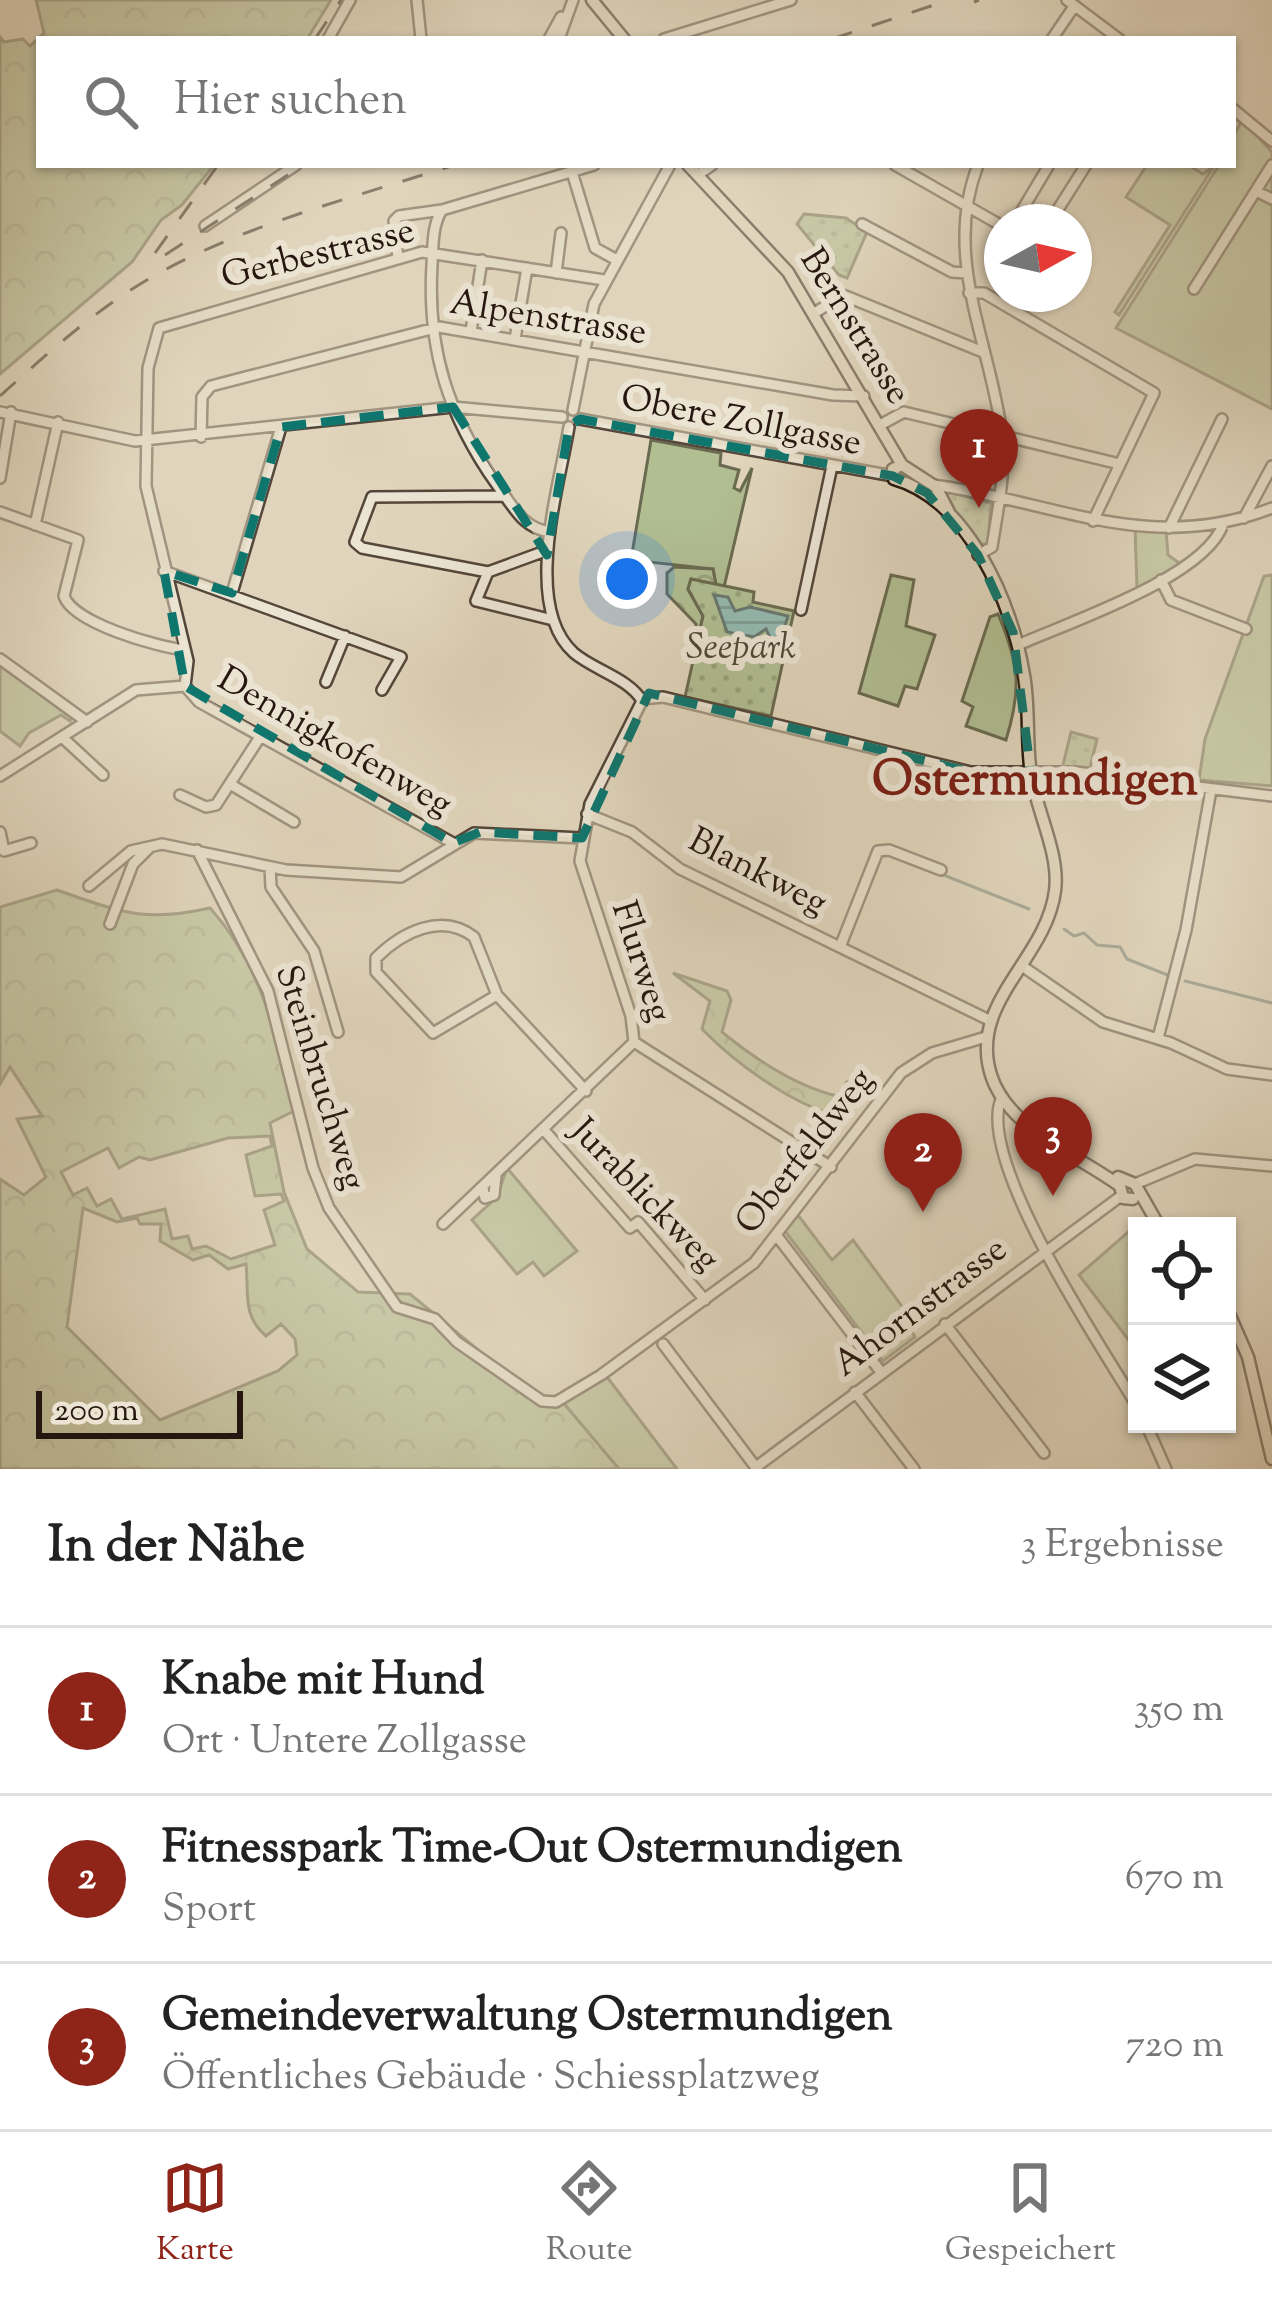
<!DOCTYPE html>
<html lang="de">
<head>
<meta charset="utf-8">
<style>
	:root { --surface:#fff; --page:#f6f6f6; --text:#222; --muted:#767676; --line:#e0e0e0; --accent:#8f2418 }
	body { margin:0; font-family:"Sorts Mill Goudy",serif; background:var(--page); color:var(--text) }
	.controls { position:absolute; right:36px; bottom:36px; display:grid; overflow:hidden; border-radius:0px; box-shadow:0 3px 9px #0004 }
	.controls button { width:108px; height:108px; display:grid; place-items:center; padding:0; border:0; border-bottom:3px solid var(--line); background:var(--surface); color:var(--text); font:60px sans-serif }
	.compass { position:absolute; left:984px; top:204px; width:108px; height:108px; border-radius:50%; background:var(--surface); box-shadow:0 3px 9px #0004; rotate:82deg }
	.scale { position:absolute; left:36px; bottom:30px; width:207px; box-sizing:border-box; padding-left:12px; border:6px solid #25160f; border-top:0; font-size:33px; line-height:42px; white-space:nowrap; color:#25160f; -webkit-text-stroke:9px #ebe4d3; paint-order:stroke }
	.you { position:absolute; left:627px; top:579px; width:42px; height:42px; margin:-30px; border:9px solid #fff; border-radius:50%; background:#1a73e8; box-shadow:0 0 0 18px #1a73e833 }
	.badge { display:grid; place-items:center; width:78px; height:78px; border-radius:50%; background:var(--accent); color:#fff; font-size:39px; font-weight:700 }
	.pin { position:absolute; translate:-50% -99px; filter:drop-shadow(0 3px 6px #0008) }
	.pin::after { content:''; position:absolute; top:63px; width:42px; height:36px; background:inherit; clip-path:polygon(0 0,100% 0,50% 100%) }
	.list { margin:0; padding:0; list-style:none }
	h2 { display:flex; justify-content:space-between; align-items:center; height:156px; margin:0; padding:0 48px; font-size:51px }
	h2 small { font-size:39px; font-weight:400; color:var(--muted) }
	.list li { display:grid; grid-template-columns:78px 1fr auto; gap:36px; align-items:center; box-sizing:border-box; height:168px; padding:0 48px; border-top:3px solid var(--line) }
	.list b { display:block; font-size:45px; white-space:nowrap }
	.list p { margin:0; font-size:39px; white-space:nowrap; color:var(--muted) }
	.list em { font-size:39px; font-style:normal; color:var(--muted) }
	.icon { flex:none; width:66px; height:66px; fill:none; stroke:currentColor; stroke-width:2; stroke-linecap:round; stroke-linejoin:round }
	.map { position:relative; flex:none; width:1272px; height:1469px; overflow:hidden }
	.search { position:absolute; background:var(--surface); box-shadow:0 3px 9px #0004; left:36px; right:36px; top:36px; height:132px; display:flex; align-items:center; gap:30px; box-sizing:border-box; padding:0 42px; border-radius:0px; color:var(--muted); font-size:45px }
	.sheet { height:660px; background:var(--surface) }
	nav { display:flex; justify-content:space-around; align-items:center; box-sizing:border-box; height:168px; border-top:3px solid var(--line); background:var(--surface); font-size:33px; color:var(--muted) }
	nav a { display:grid; justify-items:center; gap:6px }
	nav .on { color:var(--accent) }
	.map>svg:first-child { display:block }
	.green { fill:#b0be92; stroke:#6a6a50; stroke-width:3 }
	.forest { fill:url(#forest-crowns); stroke:#6a6a50; stroke-width:3; fill-rule:evenodd }
	.park { fill:url(#park-dots); stroke:#6a6a50; stroke-width:3 }
	.water { fill:url(#water-rules); stroke:#687870; stroke-width:3 }
	.lines { fill:none; stroke-linecap:round; stroke-linejoin:round }
	.stream { stroke:#687870; stroke-width:3 }
	.minor-casing { stroke:#54463a; stroke-width:14 }
	.major-casing { stroke:#25160f; stroke-width:15 }
	.minor { stroke:#ebe4d3; stroke-width:9 }
	.major { stroke:#e0d5bc; stroke-width:10 }
	.rail { stroke:#25160f; stroke-width:3; stroke-dasharray:21 21; stroke-linecap:butt }
	.marked { fill:none; stroke:#0f766e; stroke-width:9; stroke-dasharray:24 15; stroke-linejoin:round }
	.labels { text-anchor:middle; dominant-baseline:central; stroke-width:12; stroke-linejoin:round; paint-order:stroke }
	.street-label { font-size:36px; fill:#25160f; stroke:#ebe4d3 }
	.park-label { font-size:36px; font-style:italic; fill:#4f4836; stroke:#ebe4d3 }
	.district-label { font-size:48px; font-weight:bold; fill:#7a1f14; stroke:#ebe4d3 }
</style>
</head>
<body>
<div class="map">
<svg width="1272" height="1469" viewBox="0 0 1272 1469">
	<defs>
		<pattern id="forest-crowns" width="20" height="18" patternUnits="userSpaceOnUse" patternTransform="scale(3)"><rect width="20" height="18" fill="#b0be92"/><path d="M2 6a3 3 0 1 1 6 0M12 15a3 3 0 1 1 6 0" fill="none" stroke="#97a37d"/></pattern>
		<pattern id="park-dots" width="8" height="8" patternUnits="userSpaceOnUse" patternTransform="scale(3)"><rect width="8" height="8" fill="#b0be92"/><path d="M2 2h.1M6 6h.1" fill="none" stroke="#97a37d" stroke-width="1.8" stroke-linecap="round"/></pattern>
		<pattern id="water-rules" width="6" height="5" patternUnits="userSpaceOnUse" patternTransform="scale(3)"><rect width="6" height="5" fill="#94b9b1"/><path d="M0 2.5h6" fill="none" stroke="#7f9e97"/></pattern>
	</defs>
	<rect width="100%" height="100%" fill="#e0d5bc"/>
	<filter id="stains"><feTurbulence type="fractalNoise" baseFrequency=".00167" numOctaves="4"/><feColorMatrix values="0 0 0 0 .2 0 0 0 0 .09 0 0 0 0 .02 0 0 0 .5 -.17"/></filter>
	<radialGradient id="worn" r=".72"><stop offset=".6" stop-color="#630" stop-opacity="0"/><stop offset="1" stop-color="#630" stop-opacity=".3"/></radialGradient>
	<path class="green" d="M1242,120L1272,152V409L1116,328L1219,165H1233V137Z
		M1147,165H1188L1203,174L1214,166L1119,315L1115,312L1170,225L1126,197Z
		M651,440L721,453L720,465L739,470L734,488L740,491L752,468L724,587L716,585L713,569L631,560Z
		M1135,529L1166,531L1168,555L1182,565L1137,588Z
		M891,575L914,580L906,626L935,635L917,689L905,686L898,706L859,693Z
		M1272,575V786L1199,780L1205,739L1264,576Z
		M998,614C1019,664 1022,688 1006,740L966,726L973,707L962,701L990,617Z
		M0,663L72,718L70,721L61,715L29,733L20,746L0,731Z
		M507,1168L577,1251L544,1276L533,1262L517,1274L472,1220L497,1197Z
		M798,1215L832,1260L853,1240L904,1309L900,1313L915,1337L883,1361L785,1231Z
		M1135,1226L1137,1227V1351L1079,1275Z
		M604,1373L677,1469H619L566,1409L561,1400Z"/>
	<path class="forest" d="M36,0H331L307,39H39V165H214L182,205L161,220L132,262L0,374V37L4,42L23,39L30,46L44,33Z
		M674,567L713,569L716,585L691,579L688,589L703,616L693,660L696,624L667,594V573Z
		M57,890C120,912 144,923 210,908C263,967 276,1036 294,1111L270,1123L284,1192L307,1249L358,1292L410,1294L537,1398L561,1400L619,1469H0V1179L24,1195L46,1177L17,1119L42,1116L10,1067L0,1084V907ZM270,1136L272,1146L246,1155L255,1196L281,1194L284,1201L264,1210L275,1245L231,1259L206,1246L192,1249L188,1236L172,1239L165,1209L122,1219L111,1199L97,1206L87,1188L73,1195L61,1172L108,1148L119,1168L139,1157L150,1160L228,1138ZM83,1208L117,1222L137,1218L140,1224H161L160,1241L193,1260L209,1255L228,1269L246,1264C249,1293 242,1316 266,1336L281,1324L295,1339L297,1355L278,1371L160,1420L67,1327Z
		M673,973L727,991L731,1000L722,1032C755,1059 795,1086 837,1096L847,1082L855,1086L836,1116C789,1102 736,1064 702,1029L710,1001Z"/>
	<path class="park" d="M804,214L846,218L867,232L847,278L839,275L797,224Z
		M953,493L991,503L988,544H980L944,500L945,493Z
		M691,579L754,592L753,602L794,611L771,716L685,697L703,616L688,589Z
		M1071,732L1097,739L1090,768L1062,769Z"/>
	<path class="water" d="M714,595L728,597L735,611L750,607L788,616L780,642L771,640L766,629L754,637L727,632Z"/>
	<g class="lines">
		<path class="stream" d="M946,876L1029,909
			M1064,929L1074,936L1084,933L1097,945L1120,947L1127,959L1170,976
			M1185,981L1272,1003"/>
		<defs>
			<path id="minor" d="M417,0L421,39
				M1067,0L1119,39
				M328,39L350,0
				M549,39L561,17
				M559,39L573,0
				M664,39L791,0
				M1052,39L1073,8
				M1233,109L1272,141
				M895,165L1002,226
				M978,165C943,255 988,338 1001,428C1007,468 998,508 992,547L978,555
				M572,172L595,248L615,259
				M699,174L712,165
				M1256,191L1272,199
				M442,210C432,225 433,247 432,265C427,349 448,416 497,485C514,507 522,528 550,532
				M1015,222L1049,165
				M1050,222L1086,165
				M862,224L952,272L966,273
				M205,226L296,165
				M398,258L394,221L399,216L442,210L594,165
				M556,273L561,233
				M1194,289L1272,165
				M969,293H984L1154,393L1093,521
				M816,312L843,295L983,352
				M471,331L482,260
				M515,339L527,268
				M573,410L594,304L670,165
				M0,412L135,441L453,407L562,417
				M580,419L893,476
				M880,425L904,412L1120,464
				M569,427C559,487 522,607 574,653C594,670 630,679 642,701L590,804L580,861L631,1016L634,1042
				M201,437L202,397L211,386L439,327L833,395L864,396
				M0,478L11,412
				M934,485C1053,501 1149,556 1272,508
				M0,512L78,540L64,596C73,623 157,647 185,650
				M1244,518L1272,466
				M35,525L58,422
				M1169,528L1222,419
				M548,550L488,572L476,601L553,620
				M164,571L401,657L382,690
				M488,572L362,548L355,542L372,497L505,496
				M1161,580L1171,600L1246,629
				M232,593L281,427
				M801,610L832,466
				M1018,645C1067,623 1206,577 1223,524
				M0,659L87,722
				M326,682L345,636
				M185,686L188,661L146,486L148,368L159,328L422,252L604,280
				M185,686L199,702L453,843
				M641,699L663,697L971,772H1076L1272,796
				M63,738L103,775
				M0,776L136,690L185,686
				M230,784L294,822
				M180,795L206,807L216,805L260,737
				M587,814L632,832L680,869L989,1020
				M0,832L4,851L31,843
				M197,850L268,991L313,1168L329,1208L397,1307L435,1319L457,1342L542,1401L556,1402L601,1375L754,1263L901,1073L932,1053L986,1037
				M270,867L271,887L314,951L338,1032
				M89,886L131,851L162,844L286,870L401,877L474,833L582,838
				M110,924L133,864L149,848
				M840,947L878,851L889,850L941,870
				M1022,966L1103,1022L1171,1043L1227,1069L1272,1075
				M497,995L474,937C442,912 402,932 376,958V972L433,1033L497,995L586,1091
				M1158,1038L1186,930L1211,790
				M634,1042L831,1167
				M1002,1097C973,1158 1104,1350 1137,1406
				M544,1130L630,1228L638,1222L705,1300
				M1135,1184L1195,1159L1272,1166
				M483,1188L485,1198L494,1195L496,1175
				M443,1224L634,1042
				M777,1236L881,1372
				M945,1324L1044,1453
				M663,1344L757,1469
				M855,1392L914,1469
				M1146,1424L1166,1469
				M756,1467L1121,1196"/>
			<path id="major" d="M592,0L624,39
				M688,165L788,272L902,465L936,487L949,512
				M902,465L893,469L894,479C968,500 1012,602 1024,675C1030,708 1026,742 1031,775C1037,812 1060,854 1055,891C1046,960 968,1002 991,1075C1008,1129 1078,1155 1120,1186
				M1118,1177L1135,1184L1159,1226
				M1120,1186L1123,1198L1133,1199
				M1227,1309L1248,1357L1272,1459"/>
		</defs>
		<use href="#minor" class="minor-casing"/>
		<use href="#major" class="major-casing"/>
		<use href="#minor" class="minor"/>
		<use href="#major" class="major"/>
		<path class="rail" d="M974,2L979,0
			M315,39L341,0
			M832,39L949,0
			M155,253L218,165
			M165,255L303,165
			M0,396C48,353 96,309 152,277C245,224 353,198 454,165"/>
	</g>
	<path d="M0 0H1272V1469H0ZM453,407L547,555L569,427L580,419L893,476L927,493L978,555L1013,632L1031,775L971,772L649,693L582,838L480,832L453,843L185,686L164,571L232,593L281,427Z" fill="#e0d5bc" fill-opacity=".55" fill-rule="evenodd"/>
	<path class="marked" d="M453,407L547,555L569,427L580,419L893,476L927,493L978,555L1013,632L1031,775L971,772L649,693L582,838L480,832L453,843L185,686L164,571L232,593L281,427Z"/>
	<g class="labels">
		<g class="street-label">
			<text transform="translate(318 255) rotate(-14)">Gerbestrasse</text>
			<text transform="translate(548 319) rotate(9)">Alpenstrasse</text>
			<text transform="translate(854 327) rotate(58)">Bernstrasse</text>
			<text transform="translate(741 422) rotate(11)">Obere Zollgasse</text>
			<text transform="translate(334 743) rotate(30)">Dennigkofenweg</text>
			<text transform="translate(757 873) rotate(27)">Blankweg</text>
			<text transform="translate(640 962) rotate(72)">Flurweg</text>
			<text transform="translate(319 1078) rotate(73)">Steinbruchweg</text>
			<text transform="translate(806 1152) rotate(-52)">Oberfeldweg</text>
			<text transform="translate(644 1196) rotate(46)">Jurablickweg</text>
			<text transform="translate(921 1308) rotate(-37)">Ahornstrasse</text>
		</g>
		<g class="park-label">
			<text x="741" y="649">Seepark</text>
		</g>
		<g class="district-label">
			<text x="1035" y="782">Ostermundigen</text>
		</g>
	</g>
	<rect width="100%" height="100%" filter="url(#stains)"/>
	<rect width="100%" height="100%" fill="url(#worn)"/>
</svg>
<div class="controls">
<button><svg class="icon" aria-label="locate" viewBox="0 0 24 24"><circle cx="12" cy="12" r="6"/><path d="M12 2v4M12 18v4M2 12h4M18 12h4"/></svg></button>
<button><svg class="icon" aria-label="layers" viewBox="0 0 24 24"><path d="M12 4l9 5-9 5-9-5zM3 14l9 5 9-5"/></svg></button>
</div>
<svg class="compass" viewBox="-18 -18 36 36"><path d="M0-13l5 13h-10z" fill="#e53935"/><path d="M0 13l5-13h-10z" fill="#767676"/></svg>
<div class="scale">200 m</div>
<div class="you"></div>
<div class="pin badge" style="left:979px;top:508px">1</div>
<div class="pin badge" style="left:923px;top:1212px">2</div>
<div class="pin badge" style="left:1053px;top:1196px">3</div>
<div class="search"><svg class="icon" aria-label="search" viewBox="0 0 24 24"><circle cx="10" cy="10" r="6"/><path d="M15 15l6 6"/></svg>Hier suchen</div>
</div>
<section class="sheet">
<h2>In der Nähe<small>3 Ergebnisse</small></h2>
<ul class="list">
<li><span class="badge">1</span><div><b>Knabe mit Hund</b><p>Ort · Untere Zollgasse</p></div><em>350 m</em></li>
<li><span class="badge">2</span><div><b>Fitnesspark Time-Out Ostermundigen</b><p>Sport</p></div><em>670 m</em></li>
<li><span class="badge">3</span><div><b>Gemeindeverwaltung Ostermundigen</b><p>Öffentliches Gebäude · Schiessplatzweg</p></div><em>720 m</em></li>
</ul>
</section>
<nav>
<a class="on"><svg class="icon" aria-label="map" viewBox="0 0 24 24"><path d="M3 6l6-2 6 2 6-2v14l-6 2-6-2-6 2zM9 4v14M15 6v14"/></svg>Karte</a>
<a><svg class="icon" aria-label="directions" viewBox="0 0 24 24"><path d="M12 3l9 9-9 9-9-9zM9 14v-3h6M13 9l2 2-2 2"/></svg>Route</a>
<a><svg class="icon" aria-label="saved" viewBox="0 0 24 24"><path d="M7 4h10v16l-5-4-5 4z"/></svg>Gespeichert</a>
</nav>
</body>
</html>
